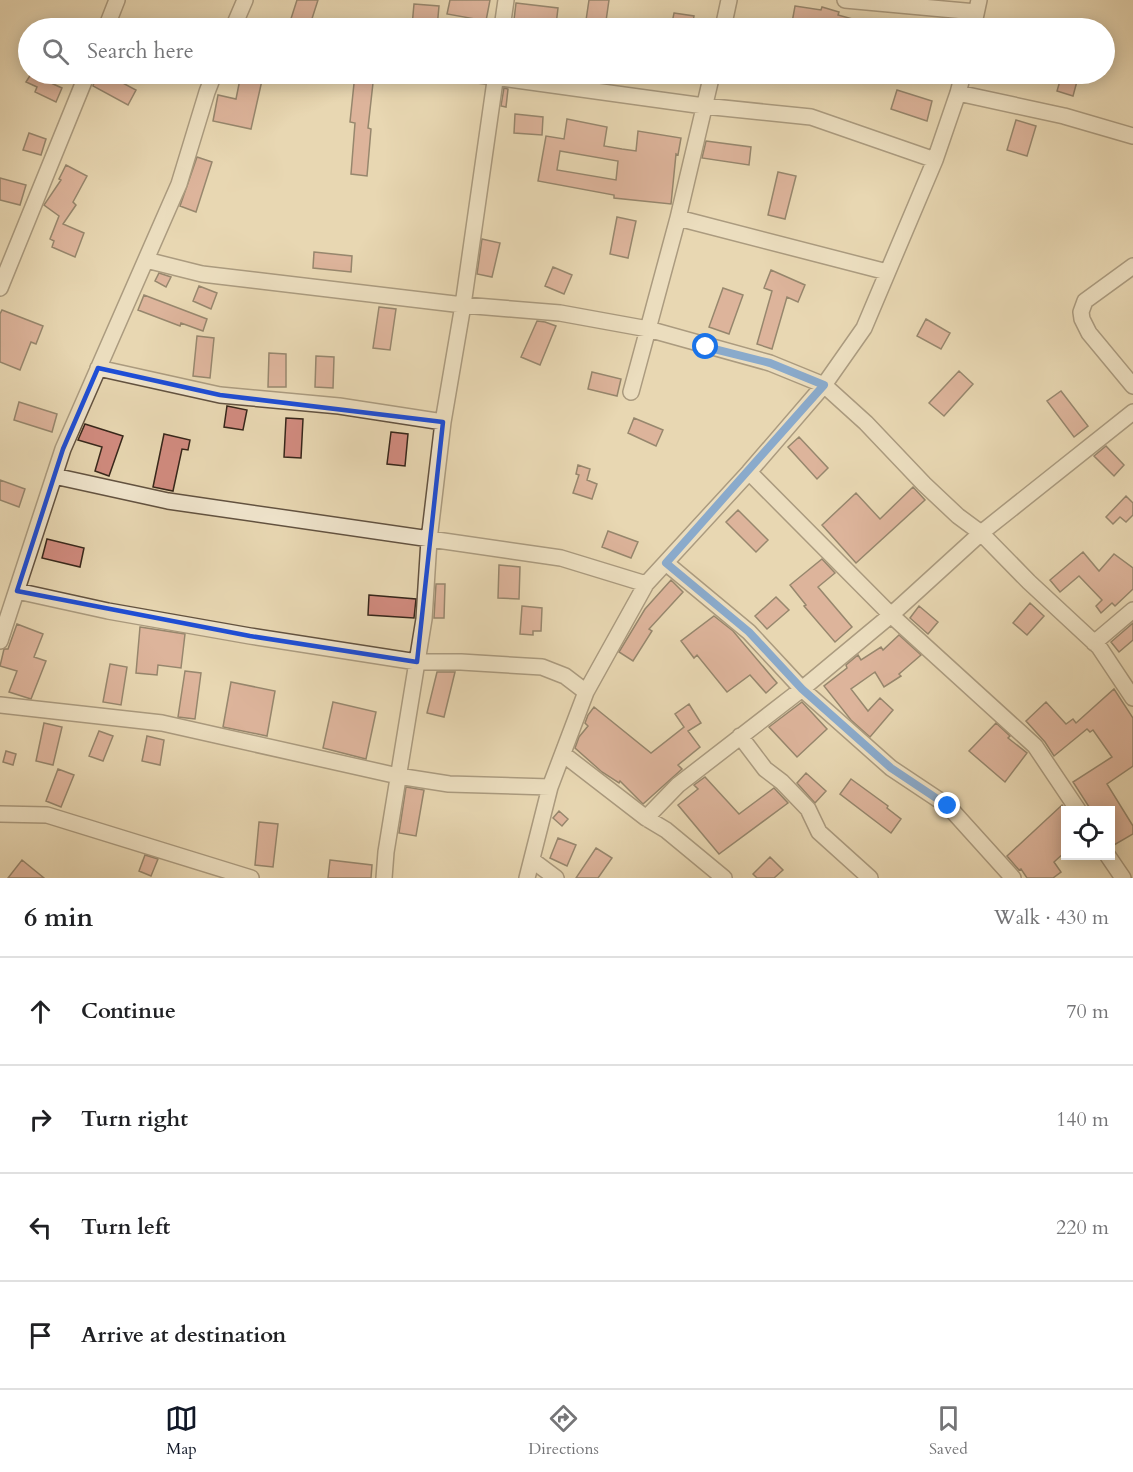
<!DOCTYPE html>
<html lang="en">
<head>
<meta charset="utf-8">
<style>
	:root { --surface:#fff; --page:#f6f6f6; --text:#202124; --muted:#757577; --line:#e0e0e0; --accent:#111827 }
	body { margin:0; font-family:Cardo,serif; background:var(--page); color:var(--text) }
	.controls { position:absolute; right:18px; bottom:18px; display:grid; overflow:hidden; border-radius:0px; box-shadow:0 3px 15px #0003 }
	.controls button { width:54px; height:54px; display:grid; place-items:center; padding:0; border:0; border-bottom:2px solid var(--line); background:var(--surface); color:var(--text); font:30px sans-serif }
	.stop { position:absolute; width:18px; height:18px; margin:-14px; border:4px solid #1a73e8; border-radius:50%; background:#fff }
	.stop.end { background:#1a73e8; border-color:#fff; box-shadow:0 2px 6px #0008 }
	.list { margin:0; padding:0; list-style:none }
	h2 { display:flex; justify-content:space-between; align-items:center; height:78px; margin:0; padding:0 24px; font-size:26px }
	h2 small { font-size:20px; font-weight:400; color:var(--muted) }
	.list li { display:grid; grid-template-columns:39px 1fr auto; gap:18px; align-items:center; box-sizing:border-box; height:108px; padding:0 24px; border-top:2px solid var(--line) }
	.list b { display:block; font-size:22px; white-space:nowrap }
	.list em { font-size:20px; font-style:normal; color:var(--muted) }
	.icon { flex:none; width:33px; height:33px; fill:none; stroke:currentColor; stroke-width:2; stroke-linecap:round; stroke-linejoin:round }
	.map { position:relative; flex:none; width:1133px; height:878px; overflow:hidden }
	.search { position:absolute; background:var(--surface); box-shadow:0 3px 15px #0003; left:18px; right:18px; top:18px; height:66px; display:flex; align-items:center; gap:15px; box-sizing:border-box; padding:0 21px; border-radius:33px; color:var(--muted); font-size:22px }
	.sheet { height:510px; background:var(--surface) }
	nav { display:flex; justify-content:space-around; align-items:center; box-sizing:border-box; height:84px; border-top:2px solid var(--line); background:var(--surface); font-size:16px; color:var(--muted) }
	nav a { display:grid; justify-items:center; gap:3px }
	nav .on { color:var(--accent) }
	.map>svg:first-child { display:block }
	.building { fill:#d18b7f; stroke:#36261a; stroke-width:1.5; fill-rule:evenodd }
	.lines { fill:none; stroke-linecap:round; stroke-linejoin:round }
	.minor-casing { stroke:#625240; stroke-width:18 }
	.minor { stroke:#f0e5cd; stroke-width:15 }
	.route { stroke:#1a73e8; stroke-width:8 }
	.marked { fill:none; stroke:#1d4ed8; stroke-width:4.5; stroke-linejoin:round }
</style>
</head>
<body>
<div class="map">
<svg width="1133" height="878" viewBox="0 0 1133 878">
	<rect width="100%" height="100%" fill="#e8d7b2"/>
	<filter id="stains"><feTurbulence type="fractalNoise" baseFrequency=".00333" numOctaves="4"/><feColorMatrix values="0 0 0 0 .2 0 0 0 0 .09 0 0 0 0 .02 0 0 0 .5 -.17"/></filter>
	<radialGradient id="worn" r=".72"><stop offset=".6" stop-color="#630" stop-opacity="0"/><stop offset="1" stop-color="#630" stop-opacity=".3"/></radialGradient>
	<path class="building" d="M297,0H318L309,28H288Z
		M450,0H490L486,21L447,14Z
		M589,0H609L605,28L585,27Z
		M516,3L558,8L556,25L514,20Z
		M414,4L439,6L437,28L412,26Z
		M795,6L821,10L822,7L839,12L838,15L878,26V28H791Z
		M674,13L694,16L692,28H671Z
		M31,74L62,88L56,102L35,92L37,87L26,82Z
		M97,74H106L136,90L128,105L93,86Z
		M241,74L263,76L251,129L213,121L218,95L236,99Z
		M355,74H374L368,128L371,129L367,176L351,174L355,123L350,122Z
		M1062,74H1079L1073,96L1057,91Z
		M504,88L508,89L506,107L501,106Z
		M897,90L932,101L927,121L891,109Z
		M515,114L543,117L542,135L514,133Z
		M567,119L607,127L604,146L622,149L636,151L638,131L681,138L678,155L676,154L671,204L614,198V195L538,181L546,136L564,139ZM560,151L618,161L616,180L557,170Z
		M1016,120L1036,126L1027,156L1007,150Z
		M29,133L46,139L41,155L23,150Z
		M706,141L751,147L749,165L702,158Z
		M197,157L212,162L196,212L180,206Z
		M66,165L87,176L73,202L76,205L63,224L84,233L75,257L52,247L54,241L50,239L59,216L44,205L61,180L59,179Z
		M778,172L796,176L785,219L768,215Z
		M0,178L26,185L20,205L0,200Z
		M617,217L636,221L628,258L610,254Z
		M482,239L500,243L492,277L477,274Z
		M314,252L352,256L351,272L313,268Z
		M553,267L572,275L564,294L545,286Z
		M771,270L805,285L798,302L787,297L772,349L757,344L772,291L764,288Z
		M159,273L171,277L166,287L155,281Z
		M199,286L217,293L211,309L193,301Z
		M723,288L743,295L729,334L709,327Z
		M144,295L207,319L203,331L181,323L180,326L138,310Z
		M379,307L396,309L390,350L373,348Z
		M2,310L43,326L36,344L31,342L20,370L0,362V314Z
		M926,319L950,333L941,349L917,336Z
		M537,321L545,322L556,326L540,365L521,357Z
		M197,336L214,338L210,378L193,376Z
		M269,353L286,354V387H268Z
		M316,356L334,357L333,388L315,387Z
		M959,371L973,384L944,416L929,403Z
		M592,372L621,379L617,396L588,389Z
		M1061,391L1088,426L1074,437L1047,401Z
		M19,402L57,414L52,432L14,420Z
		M227,406L247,410L243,430L224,427Z
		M286,418L303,419L301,458L284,457Z
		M634,418L663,430L656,446L628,433Z
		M85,424L123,436L109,476L95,471L102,447L78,440Z
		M391,432L408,434L405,466L387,464Z
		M164,434L190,440L188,450L182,449L173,491L153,487Z
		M799,437L828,468L817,479L788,447Z
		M1106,446L1124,465L1114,476L1094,456Z
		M578,465L590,469L587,480L597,484L592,499L573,493L579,475L576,474Z
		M0,480L25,489L19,507L0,500Z
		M913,487L925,500L856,563L822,525L856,493L880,519Z
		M1126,496L1133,503V515L1126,522L1120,517L1113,524L1106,517Z
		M738,510L768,540L756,552L726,522Z
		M608,531L638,542L631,558L602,547Z
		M47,539L84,548L80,567L42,558Z
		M1083,552L1099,571L1114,554L1133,568V589L1115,606L1112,603L1101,613L1096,606L1102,600L1079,576L1060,592L1050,580Z
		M822,559L835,573L818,587L852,627L835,642L804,606L806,605L790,585Z
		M499,565L520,567L519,599L498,598Z
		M671,580L683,592L649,629L652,631L633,661L619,652L645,609Z
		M436,584H445L444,618H434Z
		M369,595L416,599L414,618L368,615Z
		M776,597L789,610L767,629L755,616Z
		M1030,603L1044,616L1027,635L1013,623Z
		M522,606L542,608L541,631H533V635L520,634Z
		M919,606L938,622L928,634L910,618Z
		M714,616L733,631L777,683L766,693L750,675L727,692L697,655L694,658L681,641Z
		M1133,623V640L1119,652L1111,642Z
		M17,624L43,634L34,657L46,661L31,699L9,692L17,671L0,666L4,649H8Z
		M140,627L185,634L181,668L158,665L157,675L136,673Z
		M899,635L921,655L899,674L901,676L884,687L875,672L851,689L868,711L880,698L893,710L870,737L851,720L824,686L847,668L846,665L858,655L861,660L881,647L883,650Z
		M110,664L127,667L121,705L103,702Z
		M185,671L201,673L195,719L178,717Z
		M437,672H455L444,717L427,713Z
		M231,682L275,691L267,736L223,727Z
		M1114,689L1133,718V766L1107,784L1133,826V834L1114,845L1110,839V810H1091L1073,782L1112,757L1093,730L1090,732L1087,729L1054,756L1045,742L1026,721L1046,702L1066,724L1073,719L1076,723Z
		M333,702L376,712L366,759L323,748Z
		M802,702L827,729L797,757L769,727Z
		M689,704L701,723L688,731L700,747L678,765L682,769L643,804L620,781L619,783L602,772L575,748L579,737L588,726L585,723L588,715L594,707L651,753L684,727L675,714Z
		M44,723L62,727L53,765L36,761Z
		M996,723L1010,736L1008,738L1027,753L1005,782L969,751Z
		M99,731L113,736L103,761L89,756Z
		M147,736L164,740L160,765L142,761Z
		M6,751L16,754L13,765L3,762Z
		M58,769L74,775L61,807L46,801Z
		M806,773L826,791L815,803L797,783Z
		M705,777L739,814L774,788L788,803L719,854L678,805L698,789L694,785Z
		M851,779L888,806L887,808L901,819L891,833L840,794Z
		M406,787L424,790L416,836L399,833Z
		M1062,805L1065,809V852L1054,862L1061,872L1053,878H1027L1021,869L1019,870L1007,856Z
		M559,811L568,819L562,826L553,818Z
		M259,822L278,824L273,867L255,865Z
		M558,838L576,845L567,866L550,858Z
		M596,848L612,858L598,878H576Z
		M145,855L158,859L151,876L139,871Z
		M770,857L783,870L774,878H757L753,874Z
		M22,860L44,878H8Z
		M330,860L372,865L371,878H328Z"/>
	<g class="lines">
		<defs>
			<path id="minor" d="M845,0L976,12
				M106,28L117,0
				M233,28L245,0
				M502,28L506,0
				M723,28L729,0
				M973,28L979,0
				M472,74L704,106L811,117L935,160
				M958,93L1064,116L1133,136
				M678,218L887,272
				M146,260L202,274L463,305L560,313L648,329L770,363L824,385L866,423L924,484L958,516L981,533L1029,582L1099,647L1133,698
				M1133,266L1085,301L1081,312L1082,319L1089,333L1133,386
				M0,288L87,74
				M98,368L220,395L339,406L443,422
				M631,392L678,218L712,74
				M749,472L891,615L1035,746L1078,810
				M54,476L168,501L561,558L646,584
				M666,563L749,632L802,689L891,768L948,806L1013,878
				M17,591L108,611L250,636L417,662H461L542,667L565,676L586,692
				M0,641L63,449L179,184L207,92L214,74
				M1094,643L1133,610
				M0,705L162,723L398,776L449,784L550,787
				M740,736L765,769L782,782L808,809L819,832L870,878
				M563,754L646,818L666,830L724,878
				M0,814L47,815L251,878
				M646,818L678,785L802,689L891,615L981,533L1133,412
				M1108,856L1123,878
				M532,860L556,878
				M384,878L386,852L424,619L429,540L443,422L463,305L496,74
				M527,878L550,787L586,692L646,584L749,472L824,385L864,328L935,160L958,93L963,74"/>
		</defs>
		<use href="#minor" class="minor-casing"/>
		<use href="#minor" class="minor"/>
	</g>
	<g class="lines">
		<path class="route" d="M706,347L770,363L824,385L666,563L749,632L802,689L891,768L948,806"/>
	</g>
	<path d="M0 0H1133V878H0ZM98,368L220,395L443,422L417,662L250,636L17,591L63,449Z" fill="#e8d7b2" fill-opacity=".55" fill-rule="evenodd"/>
	<path class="marked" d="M98,368L220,395L443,422L417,662L250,636L17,591L63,449Z"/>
	<rect width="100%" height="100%" filter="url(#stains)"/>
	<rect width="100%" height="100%" fill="url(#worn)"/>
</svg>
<div class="controls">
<button><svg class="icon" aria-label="locate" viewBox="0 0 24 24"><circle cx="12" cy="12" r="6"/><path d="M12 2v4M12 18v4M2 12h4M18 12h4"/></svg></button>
</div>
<div class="stop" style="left:706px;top:347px"></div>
<div class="stop end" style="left:948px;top:806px"></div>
<div class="search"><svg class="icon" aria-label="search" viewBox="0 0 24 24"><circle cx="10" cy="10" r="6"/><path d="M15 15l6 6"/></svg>Search here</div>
</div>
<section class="sheet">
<h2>6 min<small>Walk · 430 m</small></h2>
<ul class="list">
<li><svg class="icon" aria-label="ahead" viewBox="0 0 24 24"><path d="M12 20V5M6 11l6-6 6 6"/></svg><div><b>Continue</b></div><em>70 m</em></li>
<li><svg class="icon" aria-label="right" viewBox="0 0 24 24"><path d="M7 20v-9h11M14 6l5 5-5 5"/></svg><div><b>Turn right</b></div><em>140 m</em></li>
<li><svg class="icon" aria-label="left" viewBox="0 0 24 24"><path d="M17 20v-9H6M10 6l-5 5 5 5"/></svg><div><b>Turn left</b></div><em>220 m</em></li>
<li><svg class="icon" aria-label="arrive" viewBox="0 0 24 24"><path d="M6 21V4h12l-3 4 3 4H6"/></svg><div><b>Arrive at destination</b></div></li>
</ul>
</section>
<nav>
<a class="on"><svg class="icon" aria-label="map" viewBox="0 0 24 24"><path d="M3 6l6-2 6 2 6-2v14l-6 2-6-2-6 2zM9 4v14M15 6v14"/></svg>Map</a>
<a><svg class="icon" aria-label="directions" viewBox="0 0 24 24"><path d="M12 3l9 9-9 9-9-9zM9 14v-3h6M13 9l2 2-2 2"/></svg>Directions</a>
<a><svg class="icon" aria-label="saved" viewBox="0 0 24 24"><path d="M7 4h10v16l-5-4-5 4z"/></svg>Saved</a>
</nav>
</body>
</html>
